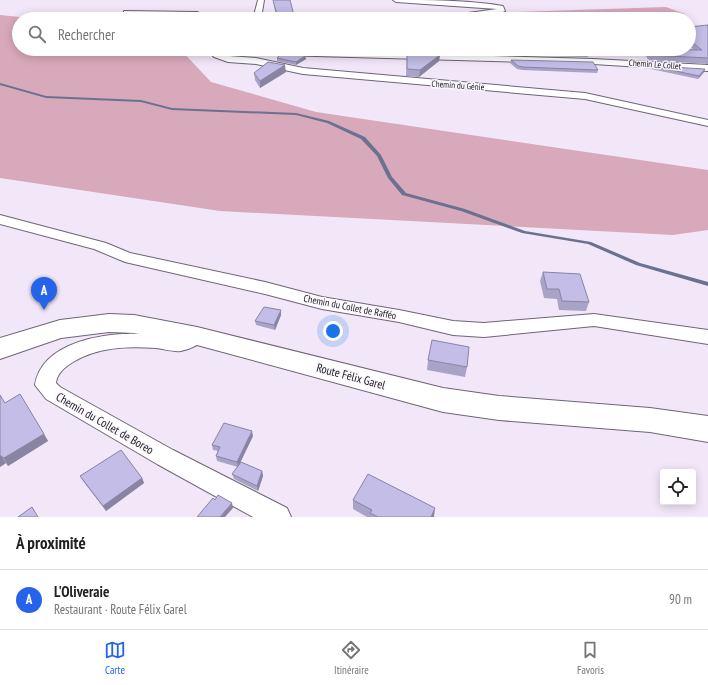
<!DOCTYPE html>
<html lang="fr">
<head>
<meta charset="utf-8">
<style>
	:root { --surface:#fff; --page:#f6f6f6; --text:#202124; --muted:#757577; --line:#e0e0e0; --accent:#2563eb }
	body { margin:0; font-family:"PT Sans Narrow",sans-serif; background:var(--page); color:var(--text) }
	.controls { position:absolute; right:12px; bottom:12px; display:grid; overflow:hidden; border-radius:4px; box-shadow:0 2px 10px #0003 }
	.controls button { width:36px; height:36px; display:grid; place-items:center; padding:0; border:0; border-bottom:1px solid var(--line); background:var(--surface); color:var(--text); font:20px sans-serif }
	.you { position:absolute; left:333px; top:331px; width:14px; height:14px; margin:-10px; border:3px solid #fff; border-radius:50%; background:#1a73e8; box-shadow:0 0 0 6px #1a73e833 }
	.badge { display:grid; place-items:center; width:26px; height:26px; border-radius:50%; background:var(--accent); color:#fff; font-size:13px; font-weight:700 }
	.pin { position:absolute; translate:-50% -33px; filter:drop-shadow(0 1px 2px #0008) }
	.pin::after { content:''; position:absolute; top:21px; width:14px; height:12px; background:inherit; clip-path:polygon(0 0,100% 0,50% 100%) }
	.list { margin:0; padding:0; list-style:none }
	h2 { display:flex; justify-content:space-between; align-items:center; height:52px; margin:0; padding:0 16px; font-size:17px }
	h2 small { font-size:13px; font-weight:400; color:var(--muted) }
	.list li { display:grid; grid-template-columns:26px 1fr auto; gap:12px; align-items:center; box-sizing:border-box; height:60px; padding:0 16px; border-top:1px solid var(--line) }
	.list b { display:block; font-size:15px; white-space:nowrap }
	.list p { margin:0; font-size:13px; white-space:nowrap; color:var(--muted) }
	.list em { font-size:13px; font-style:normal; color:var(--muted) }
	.icon { flex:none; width:22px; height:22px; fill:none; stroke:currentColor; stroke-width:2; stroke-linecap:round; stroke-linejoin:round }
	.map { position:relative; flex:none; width:708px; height:517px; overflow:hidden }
	.search { position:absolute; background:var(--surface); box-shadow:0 2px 10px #0003; left:12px; right:12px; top:12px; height:44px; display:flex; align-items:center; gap:10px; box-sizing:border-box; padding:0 14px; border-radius:22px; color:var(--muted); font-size:15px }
	.sheet { height:112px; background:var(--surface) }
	nav { display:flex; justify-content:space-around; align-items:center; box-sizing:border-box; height:56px; border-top:1px solid var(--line); background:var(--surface); font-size:11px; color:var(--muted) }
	nav a { display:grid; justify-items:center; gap:2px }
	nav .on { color:var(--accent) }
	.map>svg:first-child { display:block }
	.forest { fill:#d8a9ba }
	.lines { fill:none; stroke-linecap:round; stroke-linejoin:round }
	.stream { fill:#6a728f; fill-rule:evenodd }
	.street-casing { stroke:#6e6574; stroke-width:2 }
	.secondary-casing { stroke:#6e6574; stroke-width:2 }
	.street { fill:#fff; fill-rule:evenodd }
	.secondary { fill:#fff; fill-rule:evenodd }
	.wall { fill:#a8a3c7 }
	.shaded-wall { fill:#8884a2 }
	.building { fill:#c3bde7; stroke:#8884a2 }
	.labels { text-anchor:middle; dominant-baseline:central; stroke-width:3; stroke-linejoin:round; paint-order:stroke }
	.far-street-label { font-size:9px; fill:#252127; stroke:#fbf7fe }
	.street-label { font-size:10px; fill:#252127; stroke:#fbf7fe }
	.near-street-label { font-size:12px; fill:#252127; stroke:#fbf7fe }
</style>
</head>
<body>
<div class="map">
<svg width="708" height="517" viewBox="0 0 708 517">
	<rect width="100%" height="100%" fill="#f2e7f8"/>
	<path class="forest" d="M666,7L685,14L604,19H308Z
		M0,15L40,19H19V49H180L211,82L316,112L708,170V230L673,235L220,211L0,178Z"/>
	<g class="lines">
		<path class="stream" d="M0,83L46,96L141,100L172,108L296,113L329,121L365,137L381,155L392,177L406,193L465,209L525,231L591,242L640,263L708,282V286L636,265L588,244L522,233L461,211L402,195L388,178L377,156L361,139L327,123L296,115L172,110L141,102L46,98L0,85Z"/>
		<defs>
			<path id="street" d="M258,0H264L261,19H253Z
				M393,0C428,0 468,0 503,6L505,11L501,13L456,19H435L439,17L497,9L396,2Z
				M124,11L197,12L212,19H202L196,16L127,15H124Z
				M210,49H220L218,51L229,56L256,58L303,68L585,93L708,120V126L585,99L303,74L256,64L228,62L214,57L209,51Z
				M248,49L593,59L708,65V71L593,64L245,54V50Z
				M0,215L106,243L130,253L265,282L322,297L399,310L453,321L484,323L594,314L708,330V344L594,326L484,337L453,335L399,322L322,309L265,294L125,262L94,249L0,224Z
				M197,329L204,331L206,336C202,344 190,349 181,351C173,352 164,349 156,348C127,346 98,347 73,362C65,367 57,373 56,383L60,387L173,450L287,508L291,517H253L157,464L46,399L35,385C42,341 107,332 143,334C154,334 166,338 177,337C183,337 191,331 197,329Z"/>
			<path id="secondary" d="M109,314L134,315L197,327L443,388L499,396L650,408L708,416V442L650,432L499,420L443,412L197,345L134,333L109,332L61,338L0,359V338L60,320Z"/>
		</defs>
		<use href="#street" class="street-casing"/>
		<use href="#secondary" class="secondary-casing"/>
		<use href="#street" class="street"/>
		<use href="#secondary" class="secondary"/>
	</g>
	<path class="wall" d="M273,0L295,19H278L275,11Z
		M708,25V64L648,60L645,54L646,49L694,50L689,46V27Z
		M407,49H445V53L407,52Z
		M494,49H587L589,53L588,57L501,55Z
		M407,54L440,55L439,61L419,77L406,76Z
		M305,56L306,59L296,65L277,61V58Z
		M511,60L598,70L597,73L522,70L517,69L510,63Z
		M652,66L704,72L698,79L651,69Z
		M286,72L260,88L255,80L254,73Z
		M543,272L589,302L586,311L559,310L557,299L544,298L540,281Z
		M281,315L275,330L256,325L255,321Z
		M428,360L467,367L465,377L427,370Z
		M5,403L44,434L48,441L8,466L6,463L0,467Z
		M253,436L240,463L262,471L263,476L258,491L234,479L232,474L238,467L217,461L216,456L218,451L213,450L212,445Z
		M80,476L142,478L144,483L106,511L83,481Z
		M353,500L434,517H367L353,509Z"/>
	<path class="shaded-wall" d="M440,55L439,61L419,77L420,70Z
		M305,56L306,59L296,65V62Z
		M285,65L286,72L260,88V81Z
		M705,69L704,72L698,79L699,76Z
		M281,310V315L275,330L274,325Z
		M252,431L253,436L238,467L237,462Z
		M44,434L48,441L8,466L4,458Z
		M0,456H1L6,463L0,467Z
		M262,471L263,476L258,491L257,486Z
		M142,478L144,483L106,511L103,506Z
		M232,503L233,508L225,517H220Z
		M435,508L434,517H431Z"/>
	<path class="building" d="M273,0H290L295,19H279L275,8Z
		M708,25V58L649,55L646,49L702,50L689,40V27Z
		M500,49H587L589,53L501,50Z
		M282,53L305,54V56L296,62L277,58Z
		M407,54L440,55L420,70L407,69Z
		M511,60L593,62L598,70L523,67L518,66Z
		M268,62L285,65L260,81L254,73Z
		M652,66L705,69L699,76Z
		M543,272L580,274L589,302L562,301L559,289H547Z
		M264,307L281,310L274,325L255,321Z
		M432,340L469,347L467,367L428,360Z
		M20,394L44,434L4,458L1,456H0V395L5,403Z
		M224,423L252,431L237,462L216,456L220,447L212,445Z
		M121,450L142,478L103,506L80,476Z
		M241,462L262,471L257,486L232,474Z
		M368,474L435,508L431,517H378L370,513L372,510L353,500Z
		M218,495L232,503L220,517H197L213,498L215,500Z
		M32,507L38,517H18Z"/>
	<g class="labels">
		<g class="far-street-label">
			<text transform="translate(655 64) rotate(4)">Chemin Le Collet</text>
			<text transform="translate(458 85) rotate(4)">Chemin du Génie</text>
		</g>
		<g class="street-label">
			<text transform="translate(350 307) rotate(11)">Chemin du Collet de Rafféo</text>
		</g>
		<g class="near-street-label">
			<text transform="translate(351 376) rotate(15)">Route Félix Garel</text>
			<text transform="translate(105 423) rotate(30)">Chemin du Collet de Boreo</text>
		</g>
	</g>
</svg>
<div class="controls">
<button><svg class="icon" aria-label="locate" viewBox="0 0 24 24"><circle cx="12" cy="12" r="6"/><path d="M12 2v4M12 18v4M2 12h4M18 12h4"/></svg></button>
</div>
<div class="you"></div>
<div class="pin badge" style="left:44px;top:310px">A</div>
<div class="search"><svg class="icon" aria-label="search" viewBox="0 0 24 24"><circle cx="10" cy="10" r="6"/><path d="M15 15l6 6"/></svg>Rechercher</div>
</div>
<section class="sheet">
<h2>À proximité<small></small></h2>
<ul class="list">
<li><span class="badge">A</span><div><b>L'Oliveraie</b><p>Restaurant · Route Félix Garel</p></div><em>90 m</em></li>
</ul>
</section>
<nav>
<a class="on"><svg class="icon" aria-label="map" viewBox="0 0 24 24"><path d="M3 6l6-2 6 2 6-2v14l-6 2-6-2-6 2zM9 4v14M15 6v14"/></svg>Carte</a>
<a><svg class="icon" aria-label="directions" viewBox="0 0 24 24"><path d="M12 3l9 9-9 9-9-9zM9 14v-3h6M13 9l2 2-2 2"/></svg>Itinéraire</a>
<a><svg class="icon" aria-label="saved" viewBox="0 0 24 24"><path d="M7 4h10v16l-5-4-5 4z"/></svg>Favoris</a>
</nav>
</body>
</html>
